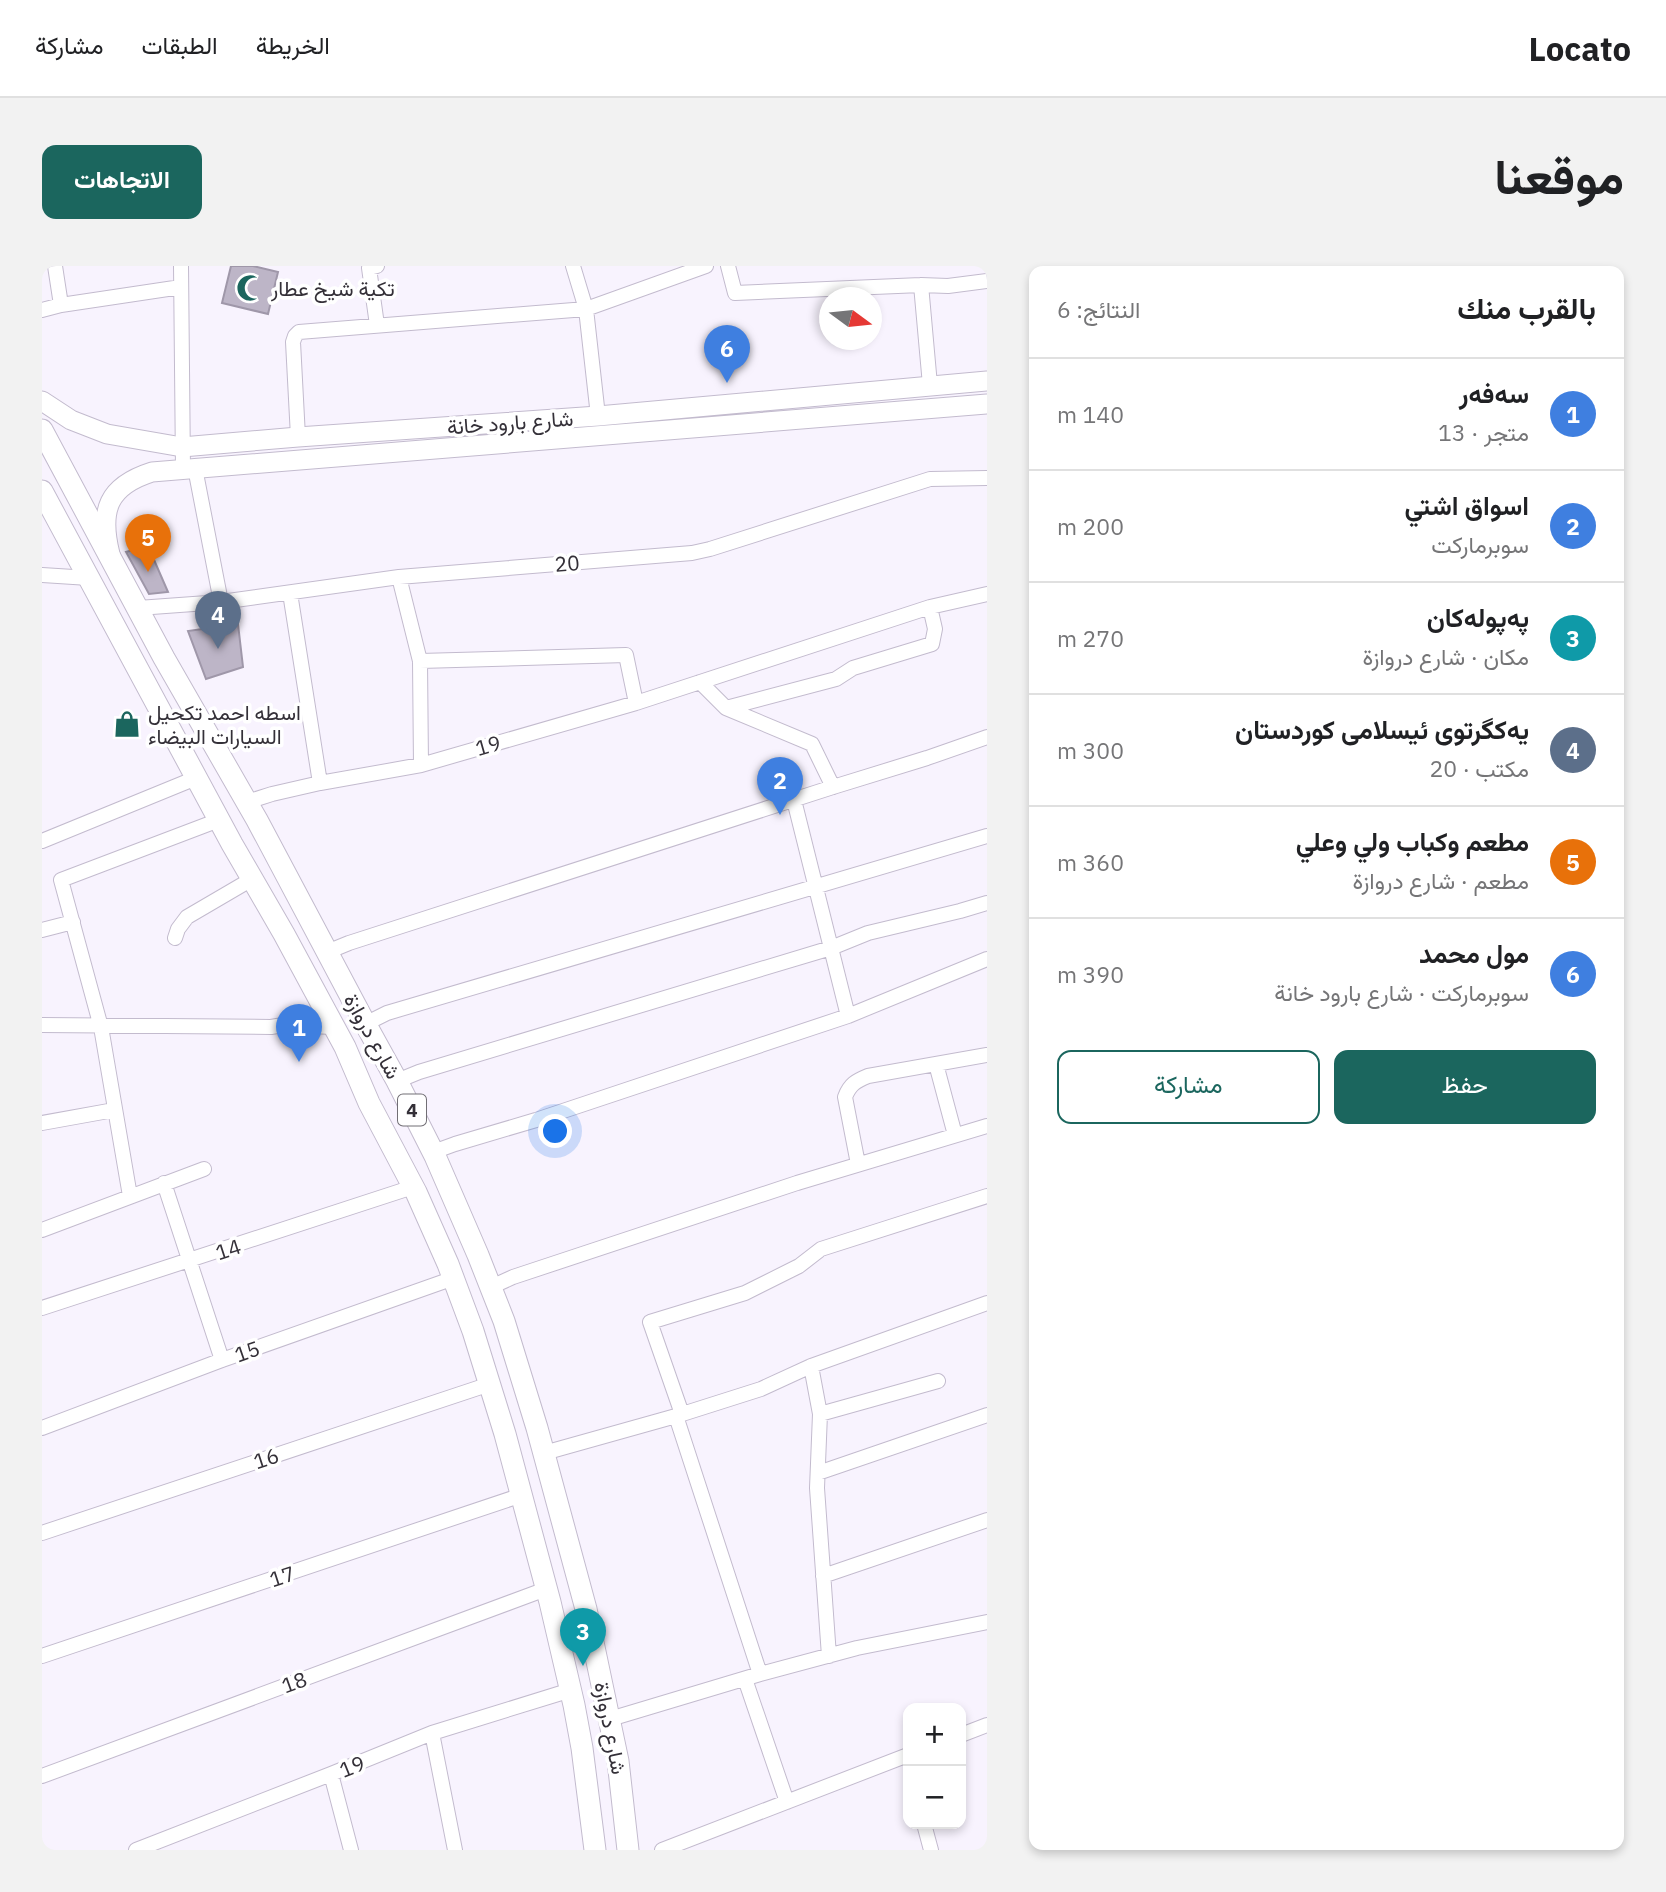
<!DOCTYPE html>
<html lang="ar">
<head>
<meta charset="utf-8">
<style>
	:root { --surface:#fff; --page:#f2f2f2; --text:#202124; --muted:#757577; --line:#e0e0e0; --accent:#1b665e }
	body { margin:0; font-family:"IBM Plex Sans",Vazirmatn,sans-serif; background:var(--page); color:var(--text); direction:rtl }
	.controls { position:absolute; right:21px; bottom:21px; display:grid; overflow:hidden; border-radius:14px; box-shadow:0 4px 10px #0003 }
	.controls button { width:63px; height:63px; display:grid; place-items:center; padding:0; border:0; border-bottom:2px solid var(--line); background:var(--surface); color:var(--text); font:35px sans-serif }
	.compass { position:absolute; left:777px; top:21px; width:63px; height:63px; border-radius:50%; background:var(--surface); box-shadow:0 4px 10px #0003; rotate:105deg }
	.you { position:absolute; left:514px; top:866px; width:24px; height:24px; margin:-18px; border:5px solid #fff; border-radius:50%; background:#1a73e8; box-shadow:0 0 0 10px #1a73e833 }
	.badge { display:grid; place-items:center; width:46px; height:46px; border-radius:50%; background:var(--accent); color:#fff; font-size:23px; font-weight:700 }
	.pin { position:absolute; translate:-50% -58px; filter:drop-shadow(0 2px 4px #0008) }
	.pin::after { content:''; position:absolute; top:37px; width:24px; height:21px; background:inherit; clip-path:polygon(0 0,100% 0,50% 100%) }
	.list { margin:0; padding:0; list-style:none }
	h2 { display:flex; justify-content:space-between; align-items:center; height:91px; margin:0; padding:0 28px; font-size:30px }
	h2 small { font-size:23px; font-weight:400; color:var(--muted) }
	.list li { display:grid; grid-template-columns:46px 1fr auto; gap:21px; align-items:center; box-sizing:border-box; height:112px; padding:0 28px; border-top:2px solid var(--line) }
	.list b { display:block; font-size:26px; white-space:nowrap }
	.list p { margin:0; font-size:23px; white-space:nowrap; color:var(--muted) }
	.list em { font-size:23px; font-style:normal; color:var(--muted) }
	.actions { display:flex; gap:14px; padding:21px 28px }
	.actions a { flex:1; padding:16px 0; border:2px solid var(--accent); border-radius:14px; text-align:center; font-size:24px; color:var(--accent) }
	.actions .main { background:var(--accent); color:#fff }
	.map { position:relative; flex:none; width:945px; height:1584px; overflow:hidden; direction:ltr; border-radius:14px }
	header { display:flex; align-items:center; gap:42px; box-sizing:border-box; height:98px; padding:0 35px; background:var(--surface); border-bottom:2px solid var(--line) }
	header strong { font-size:33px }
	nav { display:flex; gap:38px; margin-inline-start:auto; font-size:24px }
	.intro { display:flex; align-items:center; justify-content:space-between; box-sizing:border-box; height:168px; padding:0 42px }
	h1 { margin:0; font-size:49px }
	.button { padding:18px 32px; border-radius:14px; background:var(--accent); color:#fff; font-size:24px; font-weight:700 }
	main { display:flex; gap:42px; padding:0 42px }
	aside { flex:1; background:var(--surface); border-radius:14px; box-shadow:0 4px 10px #0003 }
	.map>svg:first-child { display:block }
	.building { fill:#bdb5c7; stroke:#9f97a9; stroke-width:2 }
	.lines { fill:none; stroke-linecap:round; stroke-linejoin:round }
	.street-casing { stroke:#c3bbce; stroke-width:16 }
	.secondary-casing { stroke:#c3bbce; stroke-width:21 }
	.primary-casing { stroke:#c3bbce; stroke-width:23 }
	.street { stroke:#fff; stroke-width:14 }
	.secondary { stroke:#fff; stroke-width:19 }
	.primary { stroke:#fff; stroke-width:21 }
	.labels { text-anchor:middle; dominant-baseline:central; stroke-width:7; stroke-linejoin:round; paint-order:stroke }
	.shield { fill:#fff; stroke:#716e74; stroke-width:2 }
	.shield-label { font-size:19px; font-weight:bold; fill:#343038 }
	.poi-label { font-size:21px; fill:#343038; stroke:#fff; text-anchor:start }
	.street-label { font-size:21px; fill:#343038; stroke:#fff }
</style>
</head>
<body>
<header>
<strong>Locato</strong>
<nav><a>الخريطة</a><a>الطبقات</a><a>مشاركة</a></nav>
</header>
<div class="intro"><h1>موقعنا</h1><a class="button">الاتجاهات</a></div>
<main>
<aside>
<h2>بالقرب منك<small>النتائج: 6</small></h2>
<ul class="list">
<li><span class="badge" style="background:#3f7fe0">1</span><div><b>سەفەر</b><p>متجر · 13</p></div><em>140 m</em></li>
<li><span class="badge" style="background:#3f7fe0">2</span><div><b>اسواق اشتي</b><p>سوبرماركت</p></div><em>200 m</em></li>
<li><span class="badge" style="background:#0f9aa8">3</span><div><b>پەپولەکان</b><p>مكان · شارع دروازة</p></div><em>270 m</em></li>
<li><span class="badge" style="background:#5c6f8a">4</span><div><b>یەکگرتوی ئیسلامی کوردستان</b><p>مكتب · 20</p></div><em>300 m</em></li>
<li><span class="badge" style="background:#e8710a">5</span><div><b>مطعم وكباب ولي وعلي</b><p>مطعم · شارع دروازة</p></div><em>360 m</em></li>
<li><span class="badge" style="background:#3f7fe0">6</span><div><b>مول محمد</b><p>سوبرماركت · شارع بارود خانة</p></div><em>390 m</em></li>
</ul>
<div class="actions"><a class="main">حفظ</a><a>مشاركة</a></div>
</aside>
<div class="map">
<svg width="945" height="1584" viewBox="0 0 945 1584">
	<rect width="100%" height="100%" fill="#f8f3fe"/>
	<path class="building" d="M189,0H211L236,6L226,48L180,37Z
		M106,280L126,326L107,328L84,286Z
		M196,358L201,401L164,413L146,365Z"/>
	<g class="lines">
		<defs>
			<path id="street" d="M13,0L19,39L139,21
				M139,0L141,203
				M335,0L327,2L335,59
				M531,0L544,43L556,150
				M686,0L693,27L879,19L906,20L945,15
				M879,19L888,119
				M0,44L19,39
				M256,171L251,76L253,70L257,66L544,43L664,0
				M153,202L179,336
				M0,309L47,312
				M357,311L378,395L379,499
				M248,327L278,517
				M96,342L179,336L357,311L650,287L668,283L888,213L945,212
				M378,395L584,389L594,437
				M658,416L684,442L770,478L791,521
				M684,442L794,413L811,402L890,378L893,363L888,341
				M752,534L806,750
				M205,536L230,528L278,517L379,499L594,437L888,341L945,328
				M0,575L154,512
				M0,664L31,656
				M133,672L136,663L145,651L210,613
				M285,686L307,677L791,521L885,492L945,471
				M323,758L345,747L945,570
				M0,759L229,761L241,759L292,761
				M894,798L913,869
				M355,815L377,806L789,682L826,667L918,645L945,637
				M0,857L72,844
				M391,886L413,878L494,854L806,750L945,693
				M816,898L803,831C808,818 814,815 826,810L945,789
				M122,917L180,1094
				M88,930L59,761L19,614L177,554
				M0,964L162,903
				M449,1021L471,1011L755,917L945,860
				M0,1042L371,921
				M769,1100L778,1148L775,1222L787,1390
				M640,1148L608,1056L703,1027L757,1000L779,983L945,930
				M778,1148L896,1115
				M634,1150L718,1408
				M0,1162L180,1094L412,1012
				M502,1187L634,1150L719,1123L769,1100L945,1037
				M776,1207L945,1149
				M0,1267L448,1118
				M781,1310L945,1254
				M0,1390L480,1229
				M703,1413L745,1536
				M568,1453L718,1408L815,1382L945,1356
				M390,1467L413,1584
				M919,1469L945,1459
				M289,1508L309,1584
				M0,1510L504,1323
				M882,1558L889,1584
				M94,1584L289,1508L390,1467L529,1424
				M620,1584L866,1489"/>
			<path id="secondary" d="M0,135L29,154L65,168L140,181L256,171L556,150L945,115
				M68,288C57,244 66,220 110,206L945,138"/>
			<path id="primary" d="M0,164L122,392L215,554L318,748L355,815L393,890L436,989L462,1055L495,1162L544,1343L576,1495L586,1584
				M0,225L190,578L242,668L303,781L327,837L374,926L406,998L431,1065L463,1168L508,1336L532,1439L540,1482L553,1584"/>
		</defs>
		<use href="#street" class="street-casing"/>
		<use href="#secondary" class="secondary-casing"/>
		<use href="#primary" class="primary-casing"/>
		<use href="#street" class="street"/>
		<use href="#secondary" class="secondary"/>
		<use href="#primary" class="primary"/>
	</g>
	<defs>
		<symbol id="mosque-bare" viewBox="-9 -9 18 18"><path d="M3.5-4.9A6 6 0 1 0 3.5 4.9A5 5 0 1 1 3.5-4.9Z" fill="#1b665e" stroke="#fff" stroke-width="2.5" paint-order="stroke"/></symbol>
		<symbol id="shop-bare" viewBox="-9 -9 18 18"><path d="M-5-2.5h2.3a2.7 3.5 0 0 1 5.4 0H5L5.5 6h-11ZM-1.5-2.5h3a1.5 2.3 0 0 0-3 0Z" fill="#1b665e" stroke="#fff" stroke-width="2.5" paint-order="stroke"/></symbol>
	</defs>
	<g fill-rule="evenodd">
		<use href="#mosque-bare" x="189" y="3" width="38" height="38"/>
		<use href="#shop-bare" x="66" y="439" width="38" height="38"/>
	</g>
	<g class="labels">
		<rect class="shield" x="356" y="828.5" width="28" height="31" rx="5"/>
		<g class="shield-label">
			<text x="370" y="844">4</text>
		</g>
		<g class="poi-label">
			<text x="229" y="22">تكية شيخ عطار</text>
			<text x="106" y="446">اسطه احمد تكحيل<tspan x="106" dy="24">السيارات البيضاء</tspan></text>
		</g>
		<g class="street-label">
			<text transform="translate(468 156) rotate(-4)">شارع بارود خانة</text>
			<text transform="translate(525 297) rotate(-5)">20</text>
			<text transform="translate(446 479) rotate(-16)">19</text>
			<text transform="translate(331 770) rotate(61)">شارع دروازة</text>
			<text transform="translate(186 983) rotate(-18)">14</text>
			<text transform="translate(205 1085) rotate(-19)">15</text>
			<text transform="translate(224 1192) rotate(-18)">16</text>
			<text transform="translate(240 1310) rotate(-18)">17</text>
			<text transform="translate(252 1416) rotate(-20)">18</text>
			<text transform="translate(569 1462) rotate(79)">شارع دروازة</text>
			<text transform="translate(310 1500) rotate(-22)">19</text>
		</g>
	</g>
</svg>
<div class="controls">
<button>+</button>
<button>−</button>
</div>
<svg class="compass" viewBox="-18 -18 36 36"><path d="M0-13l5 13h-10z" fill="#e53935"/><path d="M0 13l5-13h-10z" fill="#757577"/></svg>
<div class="you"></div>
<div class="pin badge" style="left:257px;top:796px;background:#3f7fe0">1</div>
<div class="pin badge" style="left:738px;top:549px;background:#3f7fe0">2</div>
<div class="pin badge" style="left:541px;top:1400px;background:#0f9aa8">3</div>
<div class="pin badge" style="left:176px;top:383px;background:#5c6f8a">4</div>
<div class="pin badge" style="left:106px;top:306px;background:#e8710a">5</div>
<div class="pin badge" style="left:685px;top:117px;background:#3f7fe0">6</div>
</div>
</main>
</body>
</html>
